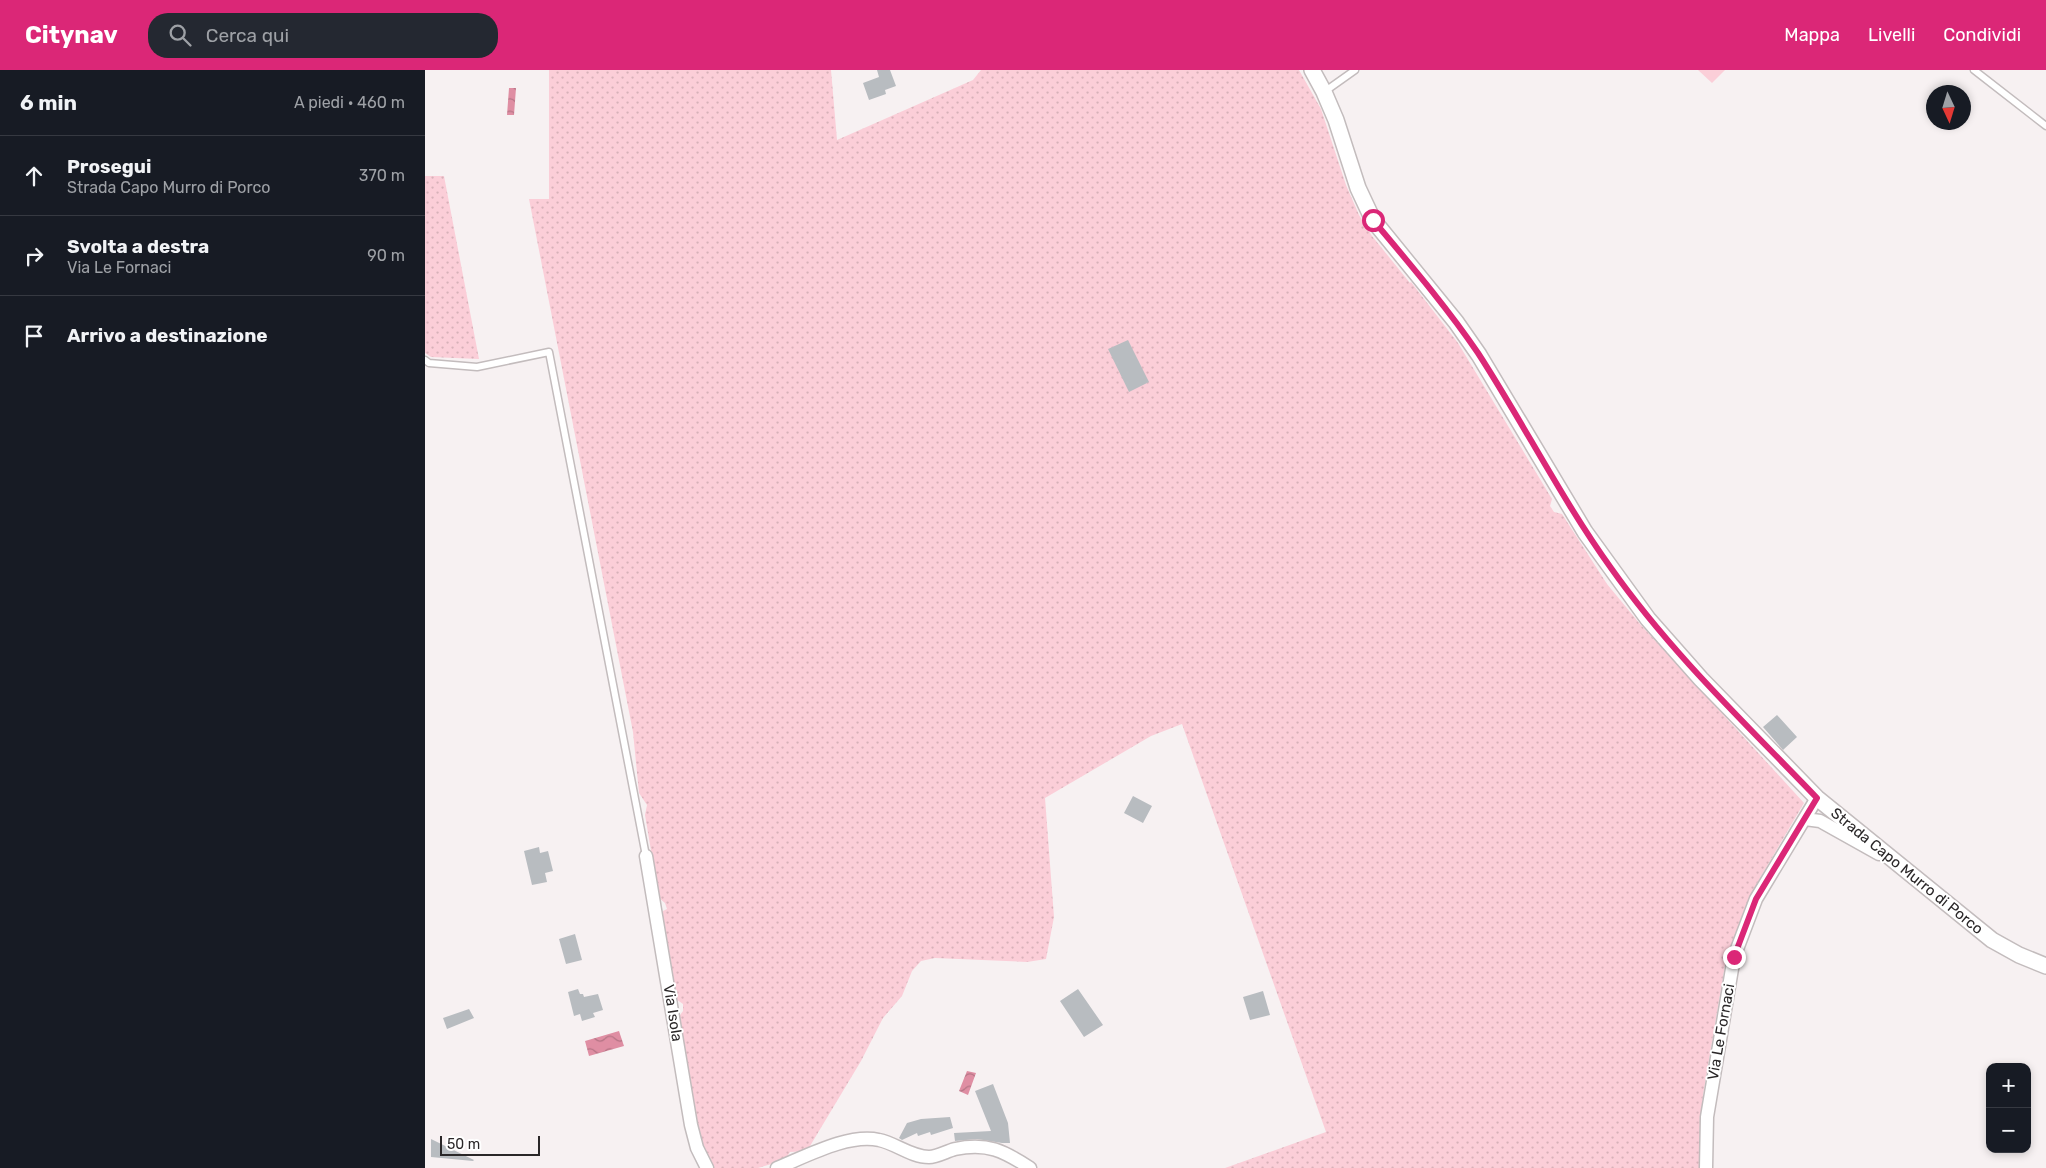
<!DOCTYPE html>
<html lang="it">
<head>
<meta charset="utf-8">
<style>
	:root { --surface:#171b24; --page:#242831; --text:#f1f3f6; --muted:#9ea1a6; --line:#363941; --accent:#db2777 }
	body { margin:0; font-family:Rubik,sans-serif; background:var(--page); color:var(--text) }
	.controls { position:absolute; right:15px; bottom:15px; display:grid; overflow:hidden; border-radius:10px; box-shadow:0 2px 8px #0003 }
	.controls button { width:45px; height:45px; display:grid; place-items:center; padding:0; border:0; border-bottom:1px solid var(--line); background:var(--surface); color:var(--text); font:25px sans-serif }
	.compass { position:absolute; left:1501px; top:15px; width:45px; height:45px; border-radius:50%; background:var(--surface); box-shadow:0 2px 8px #0003; rotate:176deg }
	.scale { position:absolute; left:15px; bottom:12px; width:100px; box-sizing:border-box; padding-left:5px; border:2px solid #2a2728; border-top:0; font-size:14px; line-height:18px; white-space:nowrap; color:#2a2728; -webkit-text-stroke:4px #fff; paint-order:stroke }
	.stop { position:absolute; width:15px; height:15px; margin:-11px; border:4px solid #db2777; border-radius:50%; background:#fff }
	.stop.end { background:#db2777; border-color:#fff; box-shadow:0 1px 5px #0008 }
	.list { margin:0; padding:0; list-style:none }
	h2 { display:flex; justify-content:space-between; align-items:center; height:65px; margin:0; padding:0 20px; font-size:21px }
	h2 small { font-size:16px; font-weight:400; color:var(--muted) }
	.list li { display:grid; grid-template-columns:32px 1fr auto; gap:15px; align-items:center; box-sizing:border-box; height:80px; padding:0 20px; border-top:1px solid var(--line) }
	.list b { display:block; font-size:19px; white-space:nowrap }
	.list p { margin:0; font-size:16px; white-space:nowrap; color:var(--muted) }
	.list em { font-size:16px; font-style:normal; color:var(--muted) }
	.icon { flex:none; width:28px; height:28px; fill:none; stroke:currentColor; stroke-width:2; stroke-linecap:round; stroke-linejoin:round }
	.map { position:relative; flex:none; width:1621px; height:1098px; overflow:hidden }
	header { display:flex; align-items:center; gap:30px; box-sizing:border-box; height:70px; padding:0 25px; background:var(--accent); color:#fff }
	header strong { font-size:24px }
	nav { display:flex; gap:28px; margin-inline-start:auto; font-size:18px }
	.search { width:350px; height:45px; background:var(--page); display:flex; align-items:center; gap:12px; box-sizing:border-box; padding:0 18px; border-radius:20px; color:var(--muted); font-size:19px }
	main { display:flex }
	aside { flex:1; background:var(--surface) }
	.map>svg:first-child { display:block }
	.grass { fill:url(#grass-dots) }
	.green { fill:#fbced8 }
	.water { fill:url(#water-waves) }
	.building { fill:#b8bcc0 }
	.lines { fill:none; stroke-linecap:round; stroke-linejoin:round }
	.service-casing { stroke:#c3bcbd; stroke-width:9 }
	.minor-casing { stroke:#c3bcbd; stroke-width:15 }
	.tertiary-casing { stroke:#c3bcbd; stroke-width:18 }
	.service { stroke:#fff; stroke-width:6 }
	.minor { stroke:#fff; stroke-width:12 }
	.tertiary { stroke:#fff; stroke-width:15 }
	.route { stroke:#db2777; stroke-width:6 }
	.labels { text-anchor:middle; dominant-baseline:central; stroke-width:4; stroke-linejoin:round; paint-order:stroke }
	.street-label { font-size:15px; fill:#2a2728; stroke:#fff }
</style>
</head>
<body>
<header>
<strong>Citynav</strong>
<div class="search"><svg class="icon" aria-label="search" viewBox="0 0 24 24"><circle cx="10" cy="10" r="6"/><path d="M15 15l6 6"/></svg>Cerca qui</div>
<nav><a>Mappa</a><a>Livelli</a><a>Condividi</a></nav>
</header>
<main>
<aside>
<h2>6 min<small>A piedi · 460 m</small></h2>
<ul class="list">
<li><svg class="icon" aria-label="ahead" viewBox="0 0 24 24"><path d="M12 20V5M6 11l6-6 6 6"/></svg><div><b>Prosegui</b><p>Strada Capo Murro di Porco</p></div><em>370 m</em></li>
<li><svg class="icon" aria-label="right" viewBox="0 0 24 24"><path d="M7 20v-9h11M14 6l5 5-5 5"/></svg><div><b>Svolta a destra</b><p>Via Le Fornaci</p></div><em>90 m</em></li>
<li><svg class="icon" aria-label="arrive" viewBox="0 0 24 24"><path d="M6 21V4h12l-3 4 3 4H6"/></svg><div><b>Arrivo a destinazione</b></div></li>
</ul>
</aside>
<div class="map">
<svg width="1621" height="1098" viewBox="0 0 1621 1098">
	<defs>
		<pattern id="grass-dots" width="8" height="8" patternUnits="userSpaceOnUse" patternTransform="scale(1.25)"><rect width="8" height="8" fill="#fbced8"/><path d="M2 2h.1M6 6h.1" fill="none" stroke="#d7b1b9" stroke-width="1.8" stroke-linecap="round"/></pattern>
		<pattern id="water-waves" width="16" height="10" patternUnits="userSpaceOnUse" patternTransform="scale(1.25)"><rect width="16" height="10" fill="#df8ea3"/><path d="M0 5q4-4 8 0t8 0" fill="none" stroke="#b57485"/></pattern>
	</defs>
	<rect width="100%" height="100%" fill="#f7f1f2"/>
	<path class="grass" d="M124,0H406L412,70L548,10L556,0H874L896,39L921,115L934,145L947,166L985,213L986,212L1033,273L1127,429L1125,436L1129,442L1137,444L1182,514L1215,554L1379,733L1335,808L1321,835L1300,895L1278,1025L1275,1055L1276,1098H800L901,1062L757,654L726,666L620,728L629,847L621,889L602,892L510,888L496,891L487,901L477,926L458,948L436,991L382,1081L365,1082L360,1090L333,1098H287L276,1075L253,948L258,941V934L248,927L237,845L238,841L242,839L240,833L234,828L220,745L222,735L214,723L208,662L104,129H124Z
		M0,106H19L54,289L6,287L0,283Z"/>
	<path class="green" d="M1273,0H1300L1287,13Z"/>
	<path class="water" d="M84,18H91L89,45H82Z
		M194,961L199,976L164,986L160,971Z
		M542,1001L551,1003L543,1025L534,1021Z"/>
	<path class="building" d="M452,0H465L471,16L460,20L461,24L444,30L438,13L454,7Z
		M703,270L724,312L704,322L683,279Z
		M1352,645L1372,667L1358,680L1338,657Z
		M708,726L727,736L718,753L699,743Z
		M114,777L115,783L123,781L128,801L120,803L122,812L107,815L99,781Z
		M150,864L157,890L141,894L134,869Z
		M153,919L155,924H158L159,927L173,924L178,940L168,943L170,947L157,951L155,944L149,946L143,922Z
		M653,919L678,955L659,967L635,931Z
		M838,921L845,945L825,950L818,927Z
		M44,939L49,948L22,959L18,948Z
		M568,1014L583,1053L585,1073H577L552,1069L530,1071L529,1063L566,1061L550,1021Z
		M525,1047L528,1058L506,1065L505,1062L493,1066L492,1063L477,1070L474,1068L482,1053L496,1049Z
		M6,1069L49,1090L48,1091L6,1087Z"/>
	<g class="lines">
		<defs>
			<path id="service" d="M1549,0L1621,56
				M899,22L930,0
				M0,290L4,293L52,297L124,282L221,786"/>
			<path id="minor" d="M1380,749L1395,751L1454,784
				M221,786L266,1055L272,1078L282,1098
				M352,1098C380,1087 423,1063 454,1070C470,1073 486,1087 504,1087C512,1087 522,1081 530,1079C562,1072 579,1081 605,1098
				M1281,1098L1282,1047L1309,887L1331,829L1392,728"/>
			<path id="tertiary" d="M887,0L899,22L911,50L933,118L948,150L1031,252L1054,285L1160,462L1223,549L1276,609L1392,728L1567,870L1594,885L1621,896"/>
		</defs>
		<use href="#service" class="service-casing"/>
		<use href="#minor" class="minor-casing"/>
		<use href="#tertiary" class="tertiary-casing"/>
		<use href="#service" class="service"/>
		<use href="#minor" class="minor"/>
		<use href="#tertiary" class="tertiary"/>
	</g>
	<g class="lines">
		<path class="route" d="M948,150C984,193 1021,236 1053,283C1099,354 1137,430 1186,498C1246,583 1321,654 1392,728L1331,829L1309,887"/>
	</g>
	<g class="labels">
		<g class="street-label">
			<text transform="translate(1482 801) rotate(39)">Strada Capo Murro di Porco</text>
			<text transform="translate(248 943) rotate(81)">Via Isola</text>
			<text transform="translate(1296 962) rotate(-80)">Via Le Fornaci</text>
		</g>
	</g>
</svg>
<div class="controls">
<button>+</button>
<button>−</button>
</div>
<svg class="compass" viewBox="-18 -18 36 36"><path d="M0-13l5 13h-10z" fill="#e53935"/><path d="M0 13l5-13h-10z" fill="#9ea1a6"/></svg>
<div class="scale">50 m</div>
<div class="stop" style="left:948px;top:150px"></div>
<div class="stop end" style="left:1309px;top:887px"></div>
</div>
</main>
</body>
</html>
